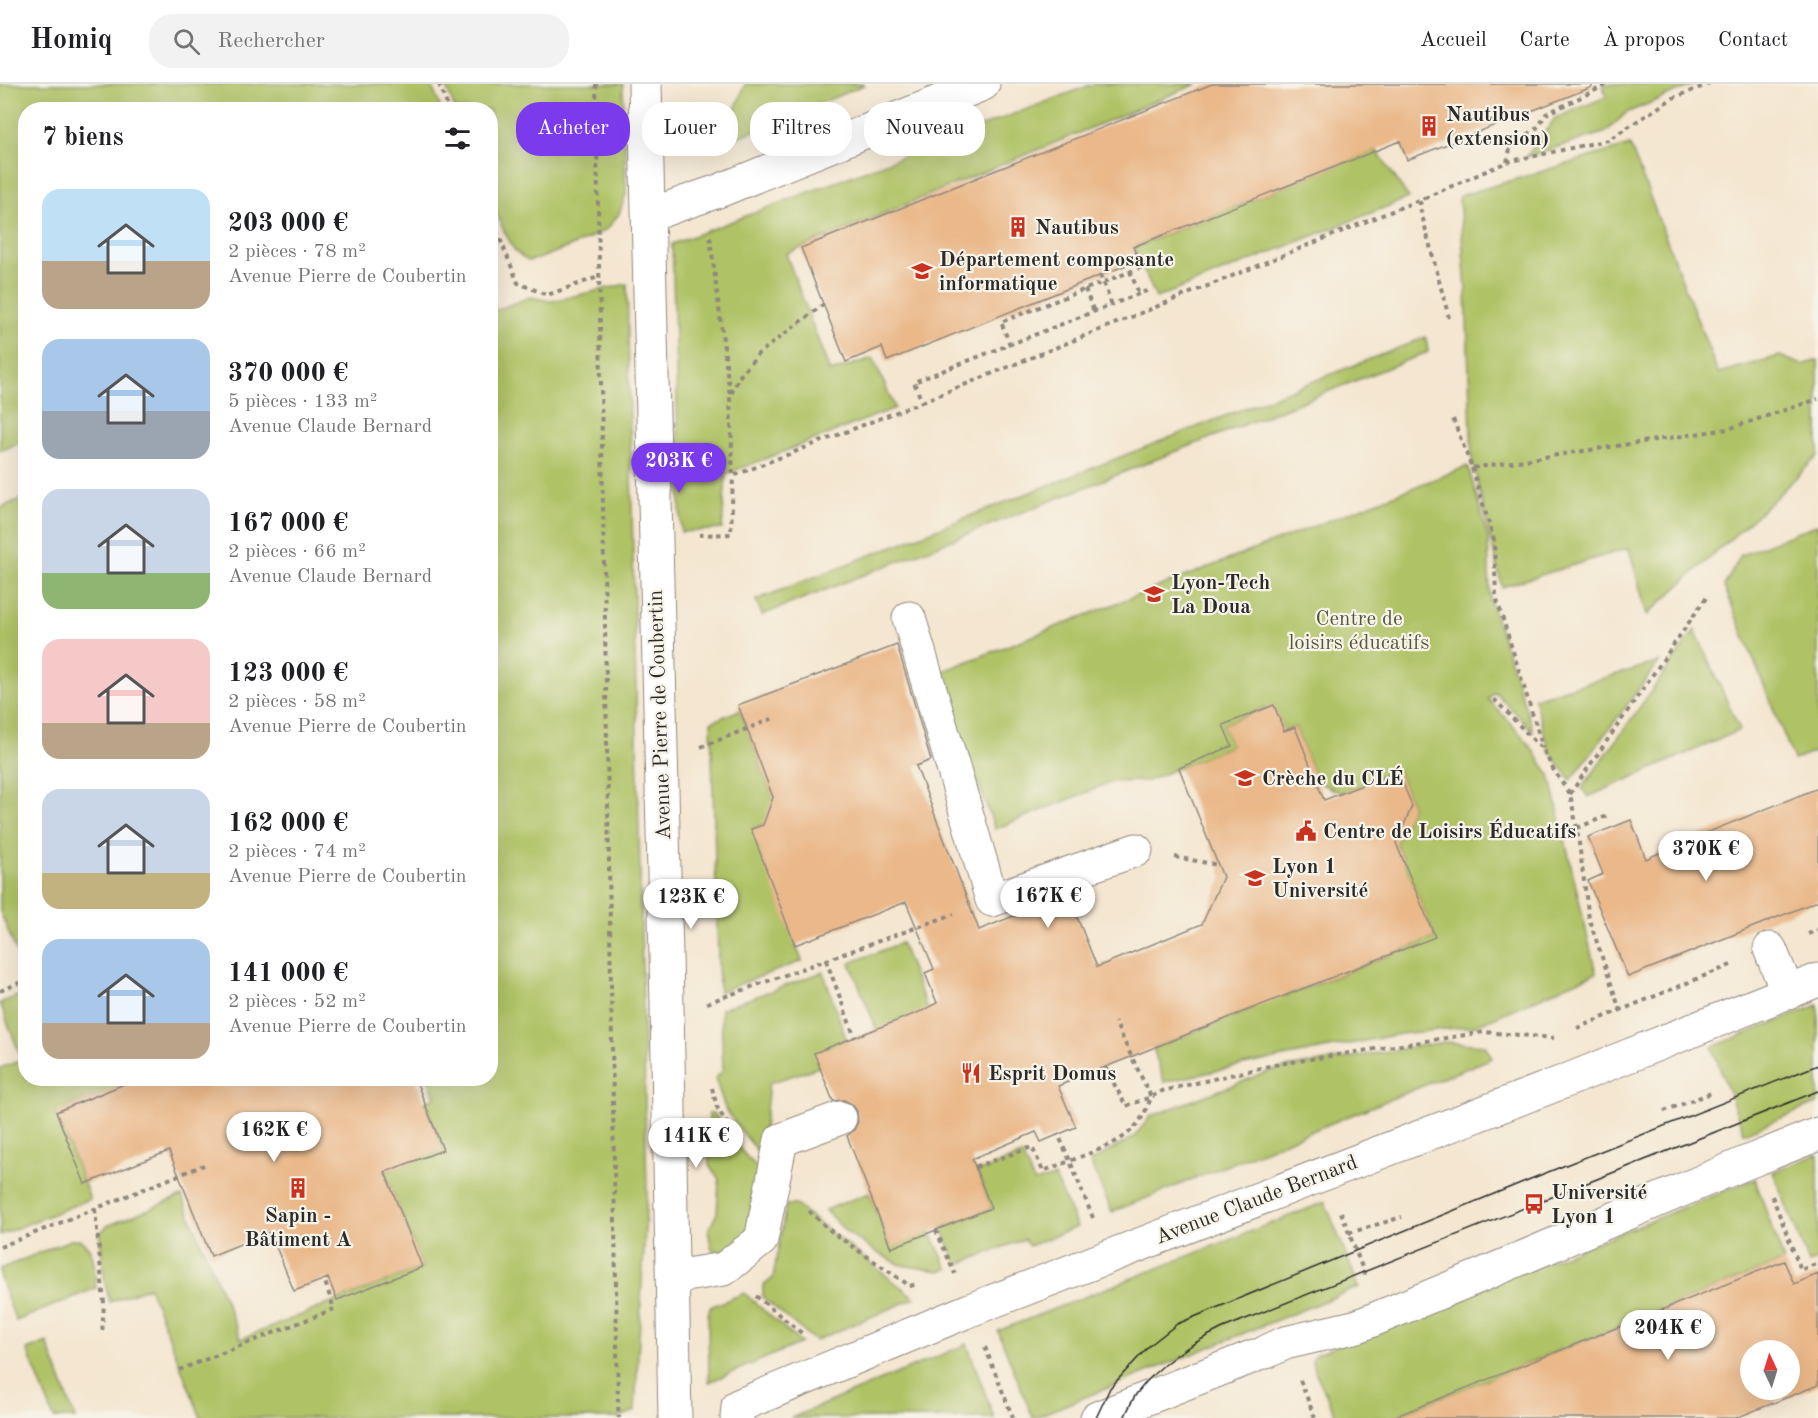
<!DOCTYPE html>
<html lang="fr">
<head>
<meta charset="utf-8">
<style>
  :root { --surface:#fff; --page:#f2f2f2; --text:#202124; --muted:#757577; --line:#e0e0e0; --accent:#7c3aed }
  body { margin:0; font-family:"Old Standard TT",serif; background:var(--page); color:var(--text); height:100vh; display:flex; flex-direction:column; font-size:22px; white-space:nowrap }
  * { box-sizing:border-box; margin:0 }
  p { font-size:20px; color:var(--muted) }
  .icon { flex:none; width:33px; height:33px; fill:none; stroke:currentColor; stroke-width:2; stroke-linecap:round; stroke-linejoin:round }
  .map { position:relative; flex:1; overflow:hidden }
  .drawer { position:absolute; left:18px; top:18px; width:480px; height:984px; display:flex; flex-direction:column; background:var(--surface); border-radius:24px; box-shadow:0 6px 24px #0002 }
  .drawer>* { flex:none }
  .guide { position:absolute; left:516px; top:18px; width:570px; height:54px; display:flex; gap:12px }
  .needle { width:39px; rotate:356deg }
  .controls { position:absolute; left:1740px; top:1256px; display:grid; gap:12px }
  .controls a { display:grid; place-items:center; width:60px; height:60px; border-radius:50%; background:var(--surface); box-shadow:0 6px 24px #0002; font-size:30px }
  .price { position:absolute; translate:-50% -51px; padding:0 14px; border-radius:21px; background:#fff; color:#222; font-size:20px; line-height:39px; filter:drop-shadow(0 2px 3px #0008) }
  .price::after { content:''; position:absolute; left:50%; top:36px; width:18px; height:14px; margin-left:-9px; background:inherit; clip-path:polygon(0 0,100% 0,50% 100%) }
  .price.current { background:var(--accent); color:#fff }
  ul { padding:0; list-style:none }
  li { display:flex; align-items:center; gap:18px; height:150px; padding:0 24px }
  li span { display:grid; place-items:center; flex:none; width:168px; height:120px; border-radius:18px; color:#555 }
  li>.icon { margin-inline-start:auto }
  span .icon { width:72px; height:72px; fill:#fffc; stroke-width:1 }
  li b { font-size:26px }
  h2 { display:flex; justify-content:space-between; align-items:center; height:72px; padding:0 24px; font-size:26px }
  .pill { padding:0 21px; border-radius:24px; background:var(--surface); box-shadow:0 6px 24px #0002; font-size:21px; line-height:54px }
  .pill.current { background:var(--accent); color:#fff }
  header { display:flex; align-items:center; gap:36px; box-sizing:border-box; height:84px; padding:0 30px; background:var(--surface); border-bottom:2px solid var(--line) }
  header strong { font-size:28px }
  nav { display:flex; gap:33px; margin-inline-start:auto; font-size:21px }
  .search { width:420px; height:54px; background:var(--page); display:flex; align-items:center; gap:15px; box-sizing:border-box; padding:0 21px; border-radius:24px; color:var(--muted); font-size:22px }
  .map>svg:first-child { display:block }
</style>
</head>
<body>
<header>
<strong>Homiq</strong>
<div class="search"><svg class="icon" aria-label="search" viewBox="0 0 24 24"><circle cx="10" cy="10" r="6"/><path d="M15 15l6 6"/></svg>Rechercher</div>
<nav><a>Accueil</a><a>Carte</a><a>À propos</a><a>Contact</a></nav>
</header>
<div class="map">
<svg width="1818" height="1334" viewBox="0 0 1818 1334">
  <rect width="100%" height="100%" fill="#f7f3e8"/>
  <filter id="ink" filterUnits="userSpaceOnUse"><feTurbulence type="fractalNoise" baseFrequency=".0167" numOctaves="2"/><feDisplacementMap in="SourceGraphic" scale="12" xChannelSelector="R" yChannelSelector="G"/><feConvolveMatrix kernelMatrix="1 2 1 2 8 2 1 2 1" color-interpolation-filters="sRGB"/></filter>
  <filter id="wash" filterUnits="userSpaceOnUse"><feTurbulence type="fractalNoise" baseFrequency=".008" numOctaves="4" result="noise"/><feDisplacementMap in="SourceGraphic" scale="24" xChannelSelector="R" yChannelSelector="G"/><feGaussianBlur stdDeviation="1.35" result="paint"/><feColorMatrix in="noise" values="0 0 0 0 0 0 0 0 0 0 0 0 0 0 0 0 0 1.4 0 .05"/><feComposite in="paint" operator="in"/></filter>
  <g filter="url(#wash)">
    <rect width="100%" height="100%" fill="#f4e6d0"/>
    <path fill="#afc265" stroke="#6d7648" stroke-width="1.5" d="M0 0H431L441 25 26 26 25 357 0 367Z
      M445 0H623L626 110 619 130 607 145 579 159 538 175 528 177 515 167 503 145 491 113 490 26 455 25Z
      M745 0H863L864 1 722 60Z
      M1093 0H1197L786 170 830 288 873 274 895 324 726 390 722 445 681 448 672 160Z
      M1603 0H1696L1626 29 1606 48 1526 73 1555 34 1606 13Z
      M1630 61 1718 289 1780 272 1802 281 1818 276V372L1771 418 1647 531 1629 464 1502 503 1472 376 1466 207 1459 112Z
      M1376 66 1409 114 1156 214 1134 163Z
      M627 200 647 1109 635 1327 618 1334H201L149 1203 110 1218 105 1200 100 1155 101 1148 107 1142 182 1112 241 1255 422 1183 385 1088 443 1065 425 1018 435 1013 428 995 490 994 491 228 530 213 552 217Z
      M1426 253 1428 268 762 531 756 516Z
      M1468 382 1488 454 1490 516 1534 649 1495 608 1488 615 1526 656 1550 691 1596 889 1474 942 1400 950 1248 980 1164 998 1153 964 1253 924 1281 900 1286 912 1435 853 1396 759 1412 722 1398 687 1341 709 1317 698 1295 643 1284 647 1273 621 1223 641 1232 662 1147 697 1112 698 995 745 938 589Z
      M25 413 26 725 20 728 25 741V766L23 767 26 775V883L23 884 0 827V424Z
      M1818 440V667L1794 676 1724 502 1741 471Z
      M1695 546 1740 646 1588 713 1582 704Z
      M1659 578 1571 696 1549 667 1534 614Z
      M740 626 781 734 752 745 802 877 719 908 711 638Z
      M901 859 941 959 883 962 850 879Z
      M823 888 847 957 819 983 769 999 761 1072 726 1027 715 994 723 987 721 925Z
      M25 909 26 994 139 995 56 1028 90 1115 0 1151V984L22 976 0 919Z
      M1818 921V1019L1744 1049 1712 963Z
      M1444 958 1485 961 1492 974 1112 1128 1090 1078 1134 1053 1151 1032 1273 986Z
      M709 1029H714C727 1050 740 1068 759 1085L747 1151 730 1168 712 1166 708 1147 717 1129 719 1095 709 1081Z
      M1818 1070V1175L1809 1179 1773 1088Z
      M1022 1071 1034 1098 1055 1093 1077 1143 1029 1162 1024 1155 957 1181 942 1144 991 1124 977 1088Z
      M1755 1095 1784 1177 1391 1334H1337L1314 1285 1312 1277 1316 1270Z
      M869 1109 891 1163 930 1148 948 1185 940 1187 901 1181 878 1169 845 1147 825 1126Z
      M1325 1118 1359 1203 1033 1334 998 1247Z
      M786 1121H796L915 1214 815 1257 763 1214V1202L773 1194Z
      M79 1155C97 1165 94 1186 96 1204L16 1237 0 1195V1185L70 1156Z
      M744 1209 801 1259 709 1298 708 1231 710 1223Z
      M47 1258 75 1334H54L27 1266Z
      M967 1260 994 1334H791Z"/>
    <g id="blocks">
      <path fill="#eab889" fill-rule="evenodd" d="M1212 0H1592V3L1407 76 1400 57 1133 163 1139 176 887 277 882 263 846 278 801 164Z
        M897 561 931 676 916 682 979 846 1068 810 1097 883 1202 840 1223 793 1179 684 1232 662 1223 641 1274 621 1284 647 1295 643 1324 716 1398 687 1412 722 1396 759 1435 853 1243 928 1058 1002 1076 1043 1041 1058 1036 1048 972 1075 991 1124 891 1164 847 1052 854 1046 858 1038 857 1027 852 1020 844 1016 833 1017 814 969 927 925V924L937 919 925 889 934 885 906 818 795 861 751 745 763 741 773 713 738 621Z
        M1818 704V817L1628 893 1588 797 1603 790 1588 753 1631 736 1646 775 1686 757Z
        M139 994H415L443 1066 385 1088 422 1183 337 1216 328 1194 294 1207 270 1148 211 1172 169 1067 85 1100 56 1028Z
        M1784 1177 1794 1200 1818 1190V1301L1736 1334H1396V1332ZM1750 1266H1790V1305H1750Z"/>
    </g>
  </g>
  <g filter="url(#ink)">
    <use href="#blocks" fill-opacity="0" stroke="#90887e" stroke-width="1.5"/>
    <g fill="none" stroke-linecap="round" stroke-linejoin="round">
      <g stroke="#90887e" stroke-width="35">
        <path id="minor" d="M645 0 666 872 675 1334
          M649 131 721 106 983 0
          M909 534 992 816 1136 766
          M1770 865 1788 909
          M673 1193 724 1185 761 1156 781 1056 840 1034
          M1266 1268 1285 1259 1358 1242 1482 1191 1743 1080 1818 1050
          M737 1334 738 1322 970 1226 1568 996 1818 896
          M1097 1334 1254 1272"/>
      </g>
      <path stroke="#90887e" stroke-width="4" stroke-dasharray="4.5 4.5" stroke-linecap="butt" d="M439 0 449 26
        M596 0 618 1322 619 1334
        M1507 78 1510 65 1539 42 1546 30 1604 2 1603 0
        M490 130 518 199 547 211 601 192
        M710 153 730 312
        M1130 187 1139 210
        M1100 191 1112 221
        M1085 205 1094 228
        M824 220 758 270 739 293 730 313 733 392 922 318 914 298 1149 206
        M1449 234 1419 120 1429 112 1507 78 1608 56 1673 14 1709 0
        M1010 261 1001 238 1155 178
        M922 318 1429 112
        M1453 335 1472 384 1728 345 1818 315
        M1472 384 1494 456 1496 513 1543 664
        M699 451 731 450 733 392
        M1494 615 1544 667 1553 685 1570 710 1577 744 1589 835 1620 926
        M701 663 774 634
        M1570 710 1708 511
        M1577 744 1609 731
        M1175 773 1218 781
        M1808 850 1818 846
        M826 876 855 954
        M0 907 26 896
        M707 919 954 830
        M1577 944 1731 881
        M1105 983 1126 1022 1151 1013 1115 938
        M712 1004 717 1023 737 1057
        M1664 1027 1714 1008
        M975 1083 1032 1063 1043 1087 1070 1077 1058 1050
        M1772 1112 1801 1186 1818 1179
        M95 1125 104 1219 102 1250
        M809 1127 833 1149 910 1202 917 1200
        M1341 1128 1366 1194
        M1093 1134 1070 1077C1108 1061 1137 1057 1151 1013L1162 1007 1273 981 1484 948 1554 954
        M936 1146 955 1190
        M1349 1149 1402 1133
        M0 1163 204 1081
        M756 1212 804 1251
        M985 1263 1013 1334
        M179 1286 334 1225 324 1195
        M1300 1296 1315 1334"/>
      <use href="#minor" stroke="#fff" stroke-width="33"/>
      <path stroke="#2b2b2b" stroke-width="1.5" d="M1096 1334 1110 1304 1149 1262 1177 1240 1528 1096 1818 981
        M1124 1334C1128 1326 1132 1316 1137 1309 1160 1279 1190 1260 1223 1244L1818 1007"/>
    </g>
  </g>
  <defs>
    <g id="building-bare" transform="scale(1.62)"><path d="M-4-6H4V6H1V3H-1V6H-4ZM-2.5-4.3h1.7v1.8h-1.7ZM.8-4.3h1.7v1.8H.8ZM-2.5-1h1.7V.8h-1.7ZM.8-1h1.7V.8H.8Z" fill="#c8321e" stroke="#f7f3e8" stroke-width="2.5" paint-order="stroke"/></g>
    <g id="university-bare" transform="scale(1.62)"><path d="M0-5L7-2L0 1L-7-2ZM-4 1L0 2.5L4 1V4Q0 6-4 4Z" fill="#c8321e" stroke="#f7f3e8" stroke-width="2.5" paint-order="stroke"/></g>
    <g id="school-bare" transform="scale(1.62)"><path d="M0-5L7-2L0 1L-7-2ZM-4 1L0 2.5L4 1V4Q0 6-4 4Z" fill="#c8321e" stroke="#f7f3e8" stroke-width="2.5" paint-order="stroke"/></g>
    <g id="civic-bare" transform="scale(1.62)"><path d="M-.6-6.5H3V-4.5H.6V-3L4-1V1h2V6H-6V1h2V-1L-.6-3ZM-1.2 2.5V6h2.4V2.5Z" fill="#c8321e" stroke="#f7f3e8" stroke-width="2.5" paint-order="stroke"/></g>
    <g id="restaurant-bare" transform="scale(1.62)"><path d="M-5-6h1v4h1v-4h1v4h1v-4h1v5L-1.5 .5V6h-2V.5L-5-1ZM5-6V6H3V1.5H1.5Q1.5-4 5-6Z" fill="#c8321e" stroke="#f7f3e8" stroke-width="2.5" paint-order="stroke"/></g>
    <g id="bus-bare" transform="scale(1.62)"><path d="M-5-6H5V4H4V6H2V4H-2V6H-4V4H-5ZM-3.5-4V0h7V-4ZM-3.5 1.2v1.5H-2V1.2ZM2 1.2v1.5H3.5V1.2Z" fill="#c8321e" stroke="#f7f3e8" stroke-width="2.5" paint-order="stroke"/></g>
  </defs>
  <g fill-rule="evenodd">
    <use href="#building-bare" x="1429" y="42"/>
    <use href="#building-bare" x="1018" y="143"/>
    <use href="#university-bare" x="922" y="187"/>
    <use href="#university-bare" x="1154" y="510"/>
    <use href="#school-bare" x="1245" y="694"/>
    <use href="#civic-bare" x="1306" y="747"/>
    <use href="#university-bare" x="1255" y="794"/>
    <use href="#restaurant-bare" x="971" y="989"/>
    <use href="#building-bare" x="298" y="1104"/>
    <use href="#bus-bare" x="1534" y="1120"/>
  </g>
  <g text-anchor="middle" stroke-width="4.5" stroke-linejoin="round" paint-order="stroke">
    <g font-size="21" font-weight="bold" fill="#2b2b2b" stroke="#f7f3e8" text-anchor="start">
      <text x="1446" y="37">Nautibus<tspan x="1446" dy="24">(extension)</tspan></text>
      <text x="1035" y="150">Nautibus</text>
      <text x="939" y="182">Département composante<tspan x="939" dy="24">informatique</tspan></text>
      <text x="1171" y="505">Lyon-Tech<tspan x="1171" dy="24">La Doua</tspan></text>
      <text x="1262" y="701">Crèche du CLÉ</text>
      <text x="1323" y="754">Centre de Loisirs Éducatifs</text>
      <text x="1272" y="789">Lyon 1<tspan x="1272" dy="24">Université</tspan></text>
      <text x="988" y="996">Esprit Domus</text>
      <text x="1551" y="1115">Université<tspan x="1551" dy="24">Lyon 1</tspan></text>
      <text x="298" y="1138" text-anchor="middle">Sapin -<tspan x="298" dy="24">Bâtiment A</tspan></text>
    </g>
    <g font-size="21" fill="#53583c" stroke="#f7f3e8">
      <text x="1359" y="541">Centre de<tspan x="1359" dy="24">loisirs éducatifs</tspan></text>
    </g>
    <g font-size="21" fill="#2b2b2b" stroke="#f7f3e8">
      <text transform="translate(659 631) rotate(-92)" y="7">Avenue Pierre de Coubertin</text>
      <text transform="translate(1256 1115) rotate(-21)" y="7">Avenue Claude Bernard</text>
    </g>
  </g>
</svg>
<div class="controls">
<a><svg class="needle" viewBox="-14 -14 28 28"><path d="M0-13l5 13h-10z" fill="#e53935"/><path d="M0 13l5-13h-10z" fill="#757577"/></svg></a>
</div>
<b class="price current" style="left:679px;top:410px">203K €</b>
<b class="price" style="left:1706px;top:798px">370K €</b>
<b class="price" style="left:1048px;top:845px">167K €</b>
<b class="price" style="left:691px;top:846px">123K €</b>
<b class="price" style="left:274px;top:1079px">162K €</b>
<b class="price" style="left:696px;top:1085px">141K €</b>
<b class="price" style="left:1668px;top:1277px">204K €</b>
<div class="guide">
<a class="pill current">Acheter</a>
<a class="pill">Louer</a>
<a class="pill">Filtres</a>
<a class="pill">Nouveau</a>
</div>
<section class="drawer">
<h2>7 biens<svg class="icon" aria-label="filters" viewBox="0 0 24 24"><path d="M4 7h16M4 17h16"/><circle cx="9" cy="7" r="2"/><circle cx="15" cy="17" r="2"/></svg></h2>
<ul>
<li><span style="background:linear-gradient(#bfe0f5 60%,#b9a48a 0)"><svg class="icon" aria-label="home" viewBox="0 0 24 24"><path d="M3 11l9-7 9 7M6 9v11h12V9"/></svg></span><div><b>203 000 €</b><p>2 pièces · 78 m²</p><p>Avenue Pierre de Coubertin</p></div></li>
<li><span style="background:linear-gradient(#a9c7e8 60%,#9aa5b1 0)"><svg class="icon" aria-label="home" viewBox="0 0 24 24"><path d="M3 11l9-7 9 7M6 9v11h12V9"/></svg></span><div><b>370 000 €</b><p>5 pièces · 133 m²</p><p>Avenue Claude Bernard</p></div></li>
<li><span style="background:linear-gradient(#c9d6e8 70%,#8fb573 0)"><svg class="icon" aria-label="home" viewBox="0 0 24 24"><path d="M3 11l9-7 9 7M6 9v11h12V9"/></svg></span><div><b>167 000 €</b><p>2 pièces · 66 m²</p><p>Avenue Claude Bernard</p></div></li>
<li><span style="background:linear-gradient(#f6c9c9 70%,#b9a48a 0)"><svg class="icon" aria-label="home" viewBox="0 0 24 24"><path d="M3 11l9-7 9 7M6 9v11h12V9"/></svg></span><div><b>123 000 €</b><p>2 pièces · 58 m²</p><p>Avenue Pierre de Coubertin</p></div></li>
<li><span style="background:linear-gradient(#c9d6e8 70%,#c2b280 0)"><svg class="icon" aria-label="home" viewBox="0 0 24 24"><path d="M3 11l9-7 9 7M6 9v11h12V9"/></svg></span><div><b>162 000 €</b><p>2 pièces · 74 m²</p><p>Avenue Pierre de Coubertin</p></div></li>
<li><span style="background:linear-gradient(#a9c7e8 70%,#b9a48a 0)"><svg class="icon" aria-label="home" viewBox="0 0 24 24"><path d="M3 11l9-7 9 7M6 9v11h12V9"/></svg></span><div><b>141 000 €</b><p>2 pièces · 52 m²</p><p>Avenue Pierre de Coubertin</p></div></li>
</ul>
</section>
</div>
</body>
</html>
